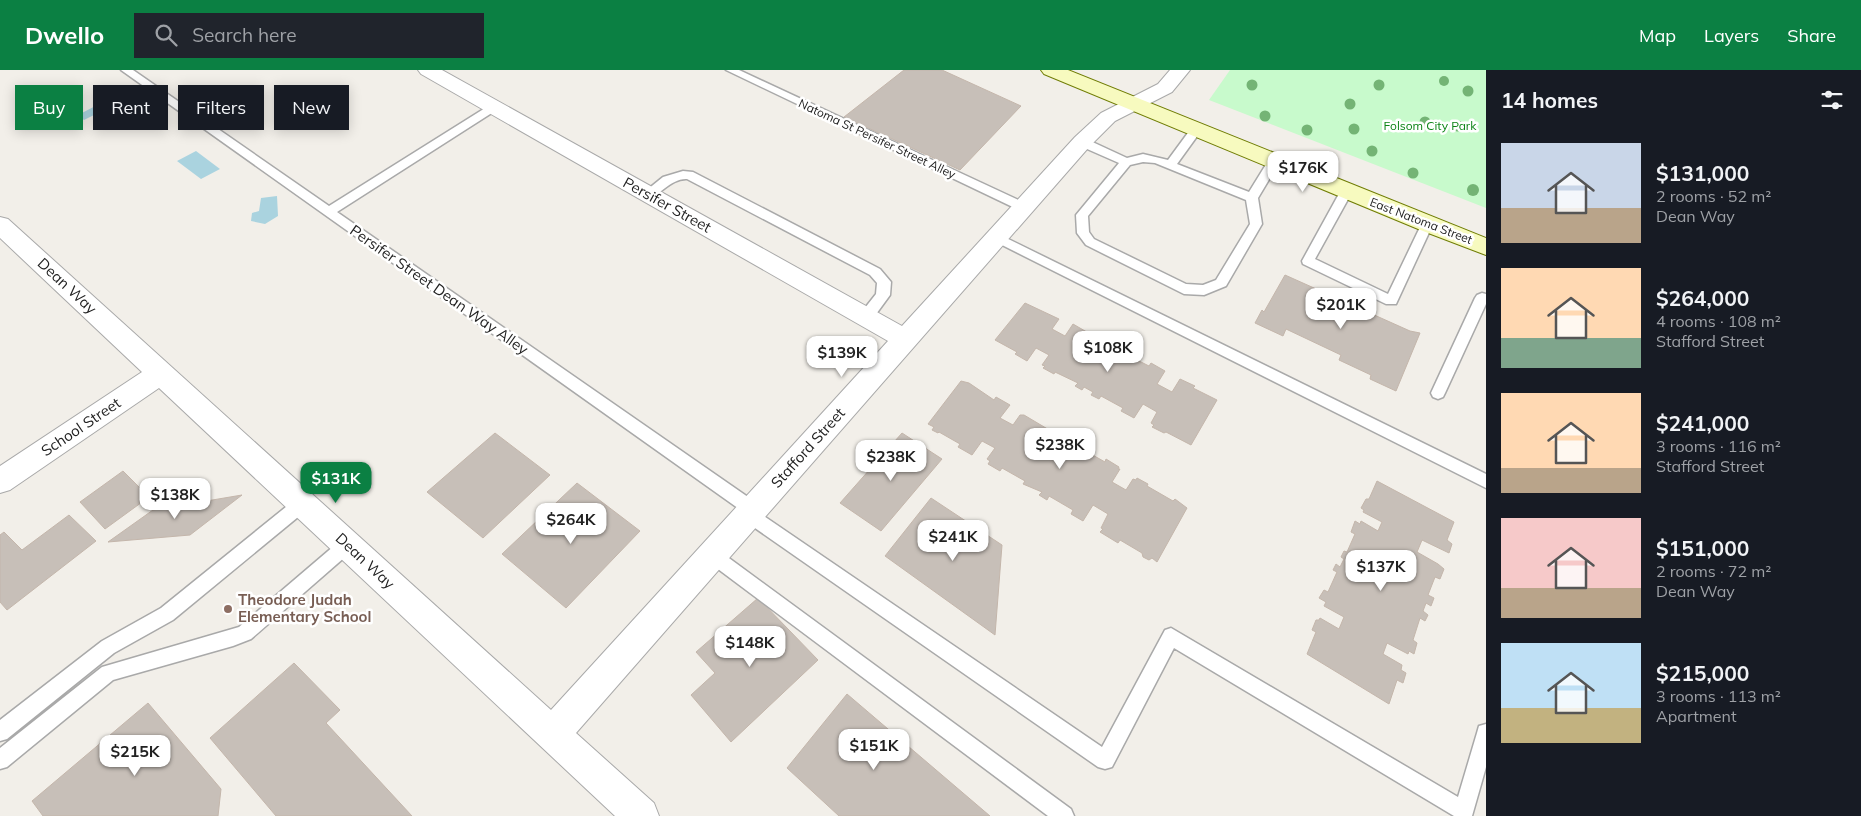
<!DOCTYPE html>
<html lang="en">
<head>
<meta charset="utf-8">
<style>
  :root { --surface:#171b24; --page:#20242c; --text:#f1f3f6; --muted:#9ea1a6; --accent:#0b8043 }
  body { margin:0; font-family:Mulish,sans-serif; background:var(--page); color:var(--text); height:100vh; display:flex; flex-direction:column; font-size:19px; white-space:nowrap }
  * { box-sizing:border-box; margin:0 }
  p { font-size:16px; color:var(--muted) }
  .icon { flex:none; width:28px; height:28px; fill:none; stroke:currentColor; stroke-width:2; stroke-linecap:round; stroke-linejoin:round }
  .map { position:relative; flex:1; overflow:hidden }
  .details { display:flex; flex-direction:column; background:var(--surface); width:375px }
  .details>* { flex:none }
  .top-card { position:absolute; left:15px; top:15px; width:475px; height:45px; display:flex; gap:10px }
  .price { position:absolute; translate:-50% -42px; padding:0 11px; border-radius:10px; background:#fff; color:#222; font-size:16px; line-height:32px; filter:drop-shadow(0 1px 2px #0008) }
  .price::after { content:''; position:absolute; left:50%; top:30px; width:15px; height:11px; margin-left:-8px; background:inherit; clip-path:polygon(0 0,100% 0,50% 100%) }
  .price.active { background:var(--accent); color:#fff }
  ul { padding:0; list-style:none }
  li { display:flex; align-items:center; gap:15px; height:125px; padding:0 15px }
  li span { display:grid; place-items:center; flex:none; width:140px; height:100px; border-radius:0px; color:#555 }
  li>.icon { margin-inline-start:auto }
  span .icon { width:60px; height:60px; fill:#fffc; stroke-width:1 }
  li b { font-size:21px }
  h2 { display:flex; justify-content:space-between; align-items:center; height:60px; padding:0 15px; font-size:21px }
  .tag { padding:0 18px; border-radius:0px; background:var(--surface); box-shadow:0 2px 12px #0003; font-size:18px; line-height:45px }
  .tag.active { background:var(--accent); color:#fff }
  header { display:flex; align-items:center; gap:30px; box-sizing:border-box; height:70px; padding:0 25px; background:var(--accent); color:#fff }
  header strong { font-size:24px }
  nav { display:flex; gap:28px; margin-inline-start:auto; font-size:18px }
  .search { width:350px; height:45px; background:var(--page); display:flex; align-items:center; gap:12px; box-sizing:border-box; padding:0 18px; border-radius:0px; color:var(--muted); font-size:19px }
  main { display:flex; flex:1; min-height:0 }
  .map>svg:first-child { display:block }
</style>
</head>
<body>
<header>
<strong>Dwello</strong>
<div class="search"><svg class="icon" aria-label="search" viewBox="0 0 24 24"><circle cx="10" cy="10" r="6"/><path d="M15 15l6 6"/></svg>Search here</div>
<nav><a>Map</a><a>Layers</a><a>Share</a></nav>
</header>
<main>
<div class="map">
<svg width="1486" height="746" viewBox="0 0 1486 746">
  <rect width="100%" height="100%" fill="#f2efe9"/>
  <path fill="#c8facc" d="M1230 0H1486V138L1209 30Z"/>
  <path fill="#aad3df" d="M107 30 114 35 84 50 78 45Z
    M196 81 220 99 201 109 177 91Z
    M277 126 278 146 265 154 251 151 252 143 259 141 261 128Z"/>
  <path fill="#c7bfb8" stroke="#c4b6ab" d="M904 0H942L1021 36 960 100 844 47Z
    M1285 205 1410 261 1420 263 1396 321 1370 309 1371 305 1339 290 1341 285 1286 259 1283 266 1255 253 1262 240 1264 242Z
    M1025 233 1059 249 1052 259 1065 266 1073 254 1104 272 1106 270 1115 274 1113 278 1149 296 1151 293 1165 301 1157 314 1172 322 1180 309 1195 316 1193 318 1217 330 1191 375 1166 362 1164 363 1152 357 1154 355 1151 353 1157 342 1143 334 1134 348 1121 341 1123 338 1101 326 1099 329 1091 325 1093 322 1084 317 1082 320 1075 316 1078 313 1055 302 1054 304 1043 298 1045 296 1042 295 1049 285 1036 278 1027 291 1015 284 1017 282 995 270Z
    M961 311 969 313 994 330 996 327 1010 335 1000 348 1013 355 1020 345H1024L1056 364 1061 363 1065 366V369L1082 377V379L1105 392 1106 389 1119 397 1118 399H1120L1112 412 1126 420 1133 409 1136 410 1137 408 1148 414 1147 416 1173 431 1175 429 1187 438 1157 492 1152 488 1149 490 1143 487 1142 483 1120 470 1118 473 1100 462 1103 459 1101 458 1108 444 1093 435 1083 451 1071 444 1073 440 1049 426 1047 430 1039 425 1042 422 1023 414 1025 411 1002 398 1000 401 988 394 990 391 987 389 995 378 982 371 972 385 958 377 960 374 939 362 938 363 932 360 934 357 928 354Z
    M495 363 550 405 483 468 427 422Z
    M902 363 942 389 881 461 840 433Z
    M123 401 149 427 105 459 80 432Z
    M1377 411 1454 452 1447 470 1452 474 1449 483 1422 470 1417 482 1438 494 1444 499 1440 509 1435 507 1428 525 1434 528 1431 536 1426 533 1423 541 1428 545 1425 551 1420 548 1413 570 1417 573 1414 584 1409 581 1408 584 1387 573 1383 584 1402 595 1401 600 1406 603 1403 613 1397 610 1389 634 1307 584 1316 562 1312 560 1316 550H1319L1320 548 1339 559 1344 547 1324 536 1326 532 1319 528 1324 520 1328 522 1337 502 1333 500 1336 494 1340 497 1344 489 1341 487 1344 481 1347 482 1355 464 1351 462 1355 451 1360 454 1361 451 1378 461 1382 452 1363 442 1364 440 1361 438 1366 429H1369Z
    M577 413 640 461 566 538 502 484Z
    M242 425 190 465 108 472 153 440Z
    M931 428 1002 475 995 565 885 486Z
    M69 445 96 471 7 540 0 532V465L4 462 22 480Z
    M758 528 818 590 731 672 691 625 715 603 696 582Z
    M294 593 340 640 326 653 412 746H276L210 668Z
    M847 624 990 746H839L787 698Z
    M148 633 221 719 218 746H43L32 731Z"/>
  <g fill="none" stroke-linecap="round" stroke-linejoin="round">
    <g stroke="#a9a9a9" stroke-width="3">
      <path id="service" d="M121 0H133L329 136 490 35H498L499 37 498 39 337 142 758 434 760 439 758 442 1102 677 1165 560 1171 558 1458 727 1477 663 1479 656 1486 654V697L1472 746H1454L1174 578 1112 697 1105 699 1098 697 742 449 740 444 742 441Z
        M726 0H739L1027 134 1029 137 1027 140H1019Z
        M1197 55 1203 58 1177 94 1249 122 1270 88 1274 87 1280 91 1258 128 1262 154 1226 216 1204 225 1184 224 1086 175 1077 163 1076 145 1119 93 1078 75 1076 72 1078 69H1086L1127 88 1143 84 1168 90 1193 56ZM1143 92 1155 93 1246 130 1250 154 1216 210 1203 215 1186 214 1094 169 1089 162 1088 146 1130 95Z
        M683 101 693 102 880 199 891 212 890 225 871 251H861L859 247 861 243 876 224 877 213 870 205 687 109C669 108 657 131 644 127L642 124 663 107Z
        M1346 118 1352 122 1315 189 1388 224 1423 151H1431L1433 154 1396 234H1386L1303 194 1302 191 1340 122Z
        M996 163 1486 404V418L992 170 990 167Z
        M1482 223 1486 224V234L1445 323 1443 327 1438 329 1433 327 1431 323 1475 228 1477 225Z
        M303 426 309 428 311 433 309 438 173 550 114 583 7 669 0 671V650L102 571 161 538 297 428Z
        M347 468 353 470 355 475 353 480 251 569 233 576 113 610 7 697 0 699V678L102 597 239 557 341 470Z
        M712 478 718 480 1071 739 1074 746H1048L706 490 704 485 706 480Z"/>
    </g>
    <g stroke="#a9a9a9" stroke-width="2">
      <path id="minor" d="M418 0H442L902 256 1075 67 1101 43 1158 14 1170 0H1190L1172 22 1115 51 1089 77 576 663 654 733 659 746H615L159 318 10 420 0 423V396L142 302 0 168V147L8 149 551 640 888 271 421 4Z"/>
    </g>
    <g stroke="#707d05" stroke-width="2">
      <path id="secondary" d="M1041 0H1068L1486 168V185L1423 161 1044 4Z"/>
    </g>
    <use href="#service" fill="#fff" fill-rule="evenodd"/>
    <use href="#minor" fill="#fff" fill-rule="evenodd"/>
    <use href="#secondary" fill="#f7fabf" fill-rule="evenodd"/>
  </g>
  <g fill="#74b475">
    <circle cx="1444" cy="11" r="5"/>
    <circle cx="1252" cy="15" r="5.5"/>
    <circle cx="1379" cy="15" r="5.5"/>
    <circle cx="1468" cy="21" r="5.5"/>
    <circle cx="1350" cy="34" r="5.5"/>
    <circle cx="1265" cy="46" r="5.5"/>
    <circle cx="1425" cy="52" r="5.5"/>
    <circle cx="1458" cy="56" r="5.5"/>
    <circle cx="1354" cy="59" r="5.5"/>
    <circle cx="1307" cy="60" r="5.5"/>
    <circle cx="1372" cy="81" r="5.5"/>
    <circle cx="1413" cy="103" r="5.5"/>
    <circle cx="1473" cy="120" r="6"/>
  </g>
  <circle fill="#8d6e63" stroke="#fff" stroke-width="2" cx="228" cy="539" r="5"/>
  <g text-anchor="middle" stroke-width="5" stroke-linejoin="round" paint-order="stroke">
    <g font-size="12" fill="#0c8416" stroke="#fff">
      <text x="1430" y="60">Folsom City Park</text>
    </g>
    <g font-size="12" fill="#222" stroke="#fff">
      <text transform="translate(877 69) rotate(25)" y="4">Natoma St Persifer Street Alley</text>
      <text transform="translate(1421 151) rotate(21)" y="4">East Natoma Street</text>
    </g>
    <g font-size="15" fill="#222" stroke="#fff">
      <text transform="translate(667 135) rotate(29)" y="5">Persifer Street</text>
      <text transform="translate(67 216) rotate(43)" y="5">Dean Way</text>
      <text transform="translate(439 220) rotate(35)" y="5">Persifer Street Dean Way Alley</text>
      <text transform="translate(81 357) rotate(-34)" y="5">School Street</text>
      <text transform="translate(808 378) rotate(-48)" y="5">Stafford Street</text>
      <text transform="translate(365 491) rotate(43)" y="5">Dean Way</text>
    </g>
    <g font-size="15" font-weight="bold" fill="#785e54" stroke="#fff" text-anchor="start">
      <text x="238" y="535">Theodore Judah<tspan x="238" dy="17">Elementary School</tspan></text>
    </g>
  </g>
</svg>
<b class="price" style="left:1303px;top:123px">$176K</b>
<b class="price" style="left:1341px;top:260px">$201K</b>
<b class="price" style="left:1108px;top:303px">$108K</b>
<b class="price" style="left:842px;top:308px">$139K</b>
<b class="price" style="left:1060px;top:400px">$238K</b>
<b class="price" style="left:891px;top:412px">$238K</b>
<b class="price active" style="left:336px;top:434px">$131K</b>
<b class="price" style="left:175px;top:450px">$138K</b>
<b class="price" style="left:571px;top:475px">$264K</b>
<b class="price" style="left:953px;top:492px">$241K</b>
<b class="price" style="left:1381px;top:522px">$137K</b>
<b class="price" style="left:750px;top:598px">$148K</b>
<b class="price" style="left:874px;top:701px">$151K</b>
<b class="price" style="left:135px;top:707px">$215K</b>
<div class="top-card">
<a class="tag active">Buy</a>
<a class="tag">Rent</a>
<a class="tag">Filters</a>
<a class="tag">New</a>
</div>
</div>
<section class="details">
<h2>14 homes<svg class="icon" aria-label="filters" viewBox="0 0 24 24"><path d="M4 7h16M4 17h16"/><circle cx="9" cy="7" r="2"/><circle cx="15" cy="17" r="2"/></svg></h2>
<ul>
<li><span style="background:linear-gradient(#c9d6e8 65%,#b9a48a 0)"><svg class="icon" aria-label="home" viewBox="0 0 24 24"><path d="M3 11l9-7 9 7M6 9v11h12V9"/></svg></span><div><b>$131,000</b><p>2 rooms · 52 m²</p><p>Dean Way</p></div></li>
<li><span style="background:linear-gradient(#ffd9b3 70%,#7fa58c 0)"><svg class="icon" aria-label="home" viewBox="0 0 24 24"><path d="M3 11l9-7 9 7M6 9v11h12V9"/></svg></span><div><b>$264,000</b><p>4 rooms · 108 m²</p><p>Stafford Street</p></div></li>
<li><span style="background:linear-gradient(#ffd9b3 75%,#b9a48a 0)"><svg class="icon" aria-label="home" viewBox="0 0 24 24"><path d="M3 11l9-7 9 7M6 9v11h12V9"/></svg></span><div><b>$241,000</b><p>3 rooms · 116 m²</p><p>Stafford Street</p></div></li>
<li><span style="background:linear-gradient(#f6c9c9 70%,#b9a48a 0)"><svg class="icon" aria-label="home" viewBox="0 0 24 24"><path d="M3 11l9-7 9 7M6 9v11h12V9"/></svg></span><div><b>$151,000</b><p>2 rooms · 72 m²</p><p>Dean Way</p></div></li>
<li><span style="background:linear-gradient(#bfe0f5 65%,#c2b280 0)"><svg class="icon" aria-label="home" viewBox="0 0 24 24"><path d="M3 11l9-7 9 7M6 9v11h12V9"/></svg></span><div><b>$215,000</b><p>3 rooms · 113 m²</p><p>Apartment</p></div></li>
</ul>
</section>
</main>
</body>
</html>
